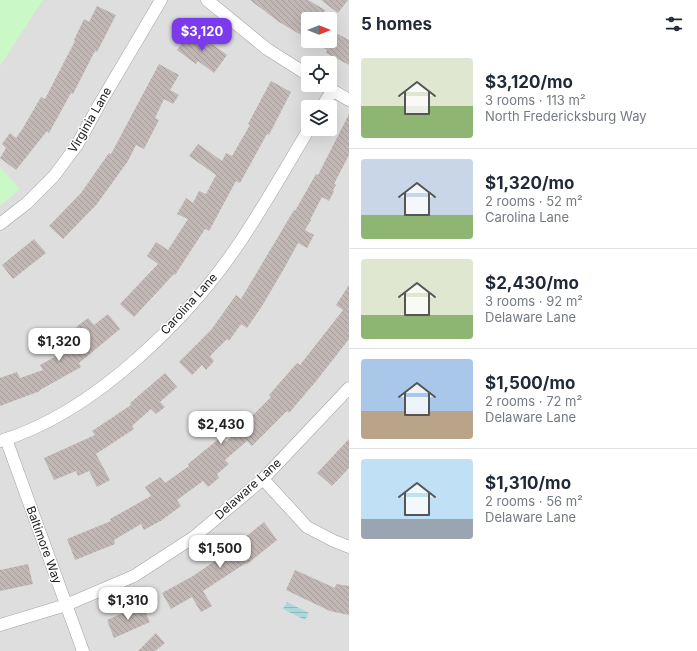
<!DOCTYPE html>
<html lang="en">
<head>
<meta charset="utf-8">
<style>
  :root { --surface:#fff; --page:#f6f6f7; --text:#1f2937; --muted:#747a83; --line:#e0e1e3; --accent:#7c3aed }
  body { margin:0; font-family:Inter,sans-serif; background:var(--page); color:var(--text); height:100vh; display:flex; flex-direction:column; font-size:15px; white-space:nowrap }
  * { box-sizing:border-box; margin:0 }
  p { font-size:13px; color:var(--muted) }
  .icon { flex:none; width:22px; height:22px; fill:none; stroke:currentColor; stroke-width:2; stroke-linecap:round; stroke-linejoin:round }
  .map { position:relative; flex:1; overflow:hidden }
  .panel { display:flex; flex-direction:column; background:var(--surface); width:348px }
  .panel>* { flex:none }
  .needle { width:26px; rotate:90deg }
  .buttons { position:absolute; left:301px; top:12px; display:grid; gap:8px }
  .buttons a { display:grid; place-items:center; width:36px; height:36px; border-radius:4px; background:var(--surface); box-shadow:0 4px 16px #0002; font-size:20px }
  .price { position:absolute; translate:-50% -34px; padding:0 9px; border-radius:8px; background:#fff; color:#222; font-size:13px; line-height:26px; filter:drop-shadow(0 1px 2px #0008) }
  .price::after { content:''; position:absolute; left:50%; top:24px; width:12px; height:9px; margin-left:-6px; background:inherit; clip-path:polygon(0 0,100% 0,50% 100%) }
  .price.active { background:var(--accent); color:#fff }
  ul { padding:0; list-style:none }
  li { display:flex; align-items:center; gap:12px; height:100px; padding:0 12px }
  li+li { border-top:1px solid var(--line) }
  li span { display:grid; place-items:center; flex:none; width:112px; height:80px; border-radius:4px; color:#555 }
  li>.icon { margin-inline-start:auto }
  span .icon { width:48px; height:48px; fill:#fffc; stroke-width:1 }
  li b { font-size:17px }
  h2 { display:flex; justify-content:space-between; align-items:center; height:48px; padding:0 12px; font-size:17px }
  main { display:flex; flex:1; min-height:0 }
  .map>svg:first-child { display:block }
</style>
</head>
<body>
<main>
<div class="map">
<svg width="349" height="651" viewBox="0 0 349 651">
  <defs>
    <pattern id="water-rules" width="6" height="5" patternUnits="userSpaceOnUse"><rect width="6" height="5" fill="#aad8dc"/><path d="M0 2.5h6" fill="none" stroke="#92b9bc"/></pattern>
    <pattern id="building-back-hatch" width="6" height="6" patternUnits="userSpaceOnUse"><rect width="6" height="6" fill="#c1b7b4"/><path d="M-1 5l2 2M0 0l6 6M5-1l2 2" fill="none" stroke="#a69d9a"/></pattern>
  </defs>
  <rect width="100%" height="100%" fill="#f1ece8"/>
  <path fill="#dfdede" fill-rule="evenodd" d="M0 0H349V651H0ZM308 19H330V41H308ZM308 63H330V85H308ZM308 107H330V129H308Z"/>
  <path fill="#caf8c7" d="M0 0H43L0 66Z
    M0 167 20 189 0 206Z"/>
  <path fill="url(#water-rules)" d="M287 602 309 613 305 620 283 609Z"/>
  <path fill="url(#building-back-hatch)" d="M250 0H308L325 10 320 19H308V39L279 22Z
    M321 0H348L338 13Z
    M97 6 116 15 97 52 95 51 73 94 71 93 49 133 47 131 16 170 0 158 6 148 2 144 10 133 16 138 23 128 41 97 45 99 75 41 74 40 84 19 89 22Z
    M192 30 227 55 214 73 198 61 196 64 177 50Z
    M336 33 349 40V65L326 53 327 50 312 41H332Z
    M159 64 179 75 170 90 179 95 173 104 164 99 155 118 159 120 144 149 136 145 128 161 97 204 63 239 49 226 81 193 109 153 111 154Z
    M271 81 291 92 269 135 267 134 240 183 236 181 209 231 205 229 175 275 174 274 134 317 120 304 158 264 147 256 156 242 168 250 188 219 177 214 186 198 193 203 199 191 206 194 216 175 189 156 198 144 222 161 226 153 232 156 250 125 248 124Z
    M349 114V155L334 184 336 185 333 190 334 191 329 201 322 197 310 220H311L305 230 314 235 307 248 298 243 285 267 262 306 247 328 241 324 229 341 227 339 210 356 214 361 206 370 202 365 192 375 179 362 211 330 236 295 241 299 294 210 295 211 316 174 318 175Z
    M34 239 46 253 13 279 2 265Z
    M349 285V339L317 380 289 413 287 411 252 446 247 441 225 460 229 464 217 474 219 478 208 487 203 481 177 500 181 506 162 520 144 530 141 524 114 540 115 544 75 560 67 539 111 521 110 519 151 496 145 487 160 477 165 483 189 466 188 464 221 437 226 442 271 397 269 395 297 363 300 365 343 310 336 305Z
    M108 314 120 329 79 363 81 367 40 390V391L0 406V378L17 372 20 378 43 370 40 365 78 344 76 341 83 336 76 327 88 318 94 325Z
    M165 373 177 387 160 402 165 407 156 414 151 409 132 426 134 429 96 454 110 480 97 487 89 471 78 476 76 471 54 480 44 458 95 435 92 431 131 405 130 403Z
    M349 439V468L332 486 317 473Z
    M264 522 277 540 247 564 246 563 203 591 212 606 201 612 192 597 171 609 162 593 193 576 234 548 233 547Z
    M28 564 33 584 0 591V570Z
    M295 570 335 588 336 584 349 586V615L330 611 286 590Z
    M142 605 150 622 114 638 107 620Z
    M156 633 165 643 155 651H138Z"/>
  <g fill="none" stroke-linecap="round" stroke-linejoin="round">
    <g stroke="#a2a2a2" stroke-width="13">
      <path id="minor" d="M207 0 267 49 308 75
        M323 85 349 100
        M322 107 332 91
        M0 224 27 203 54 176 77 145 99 105 161 0
        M6 439 83 651
        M0 441C95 413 193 315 246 233 268 199 288 164 309 129
        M263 479 307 527 334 541 349 547
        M0 625 66 605 134 576 194 537 263 479 349 388"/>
    </g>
    <use href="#minor" stroke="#fff" stroke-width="12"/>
  </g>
  <g text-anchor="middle" stroke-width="3" stroke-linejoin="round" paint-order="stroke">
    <g font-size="12" fill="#212121" stroke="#fff">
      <text transform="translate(90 120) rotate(-60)" y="4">Virginia Lane</text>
      <text transform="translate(189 304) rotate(-48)" y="4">Carolina Lane</text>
      <text transform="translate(248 489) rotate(-42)" y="4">Delaware Lane</text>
      <text transform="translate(44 545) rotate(70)" y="4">Baltimore Way</text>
    </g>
  </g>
</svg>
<div class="buttons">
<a><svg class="needle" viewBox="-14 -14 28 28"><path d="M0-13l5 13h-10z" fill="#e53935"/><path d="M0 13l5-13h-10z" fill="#747a83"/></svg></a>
<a><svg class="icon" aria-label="locate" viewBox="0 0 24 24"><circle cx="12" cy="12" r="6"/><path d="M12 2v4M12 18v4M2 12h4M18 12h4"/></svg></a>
<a><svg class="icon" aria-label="layers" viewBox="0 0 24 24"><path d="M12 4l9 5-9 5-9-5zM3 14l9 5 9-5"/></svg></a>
</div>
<b class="price active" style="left:202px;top:52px">$3,120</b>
<b class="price" style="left:59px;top:362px">$1,320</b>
<b class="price" style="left:221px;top:445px">$2,430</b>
<b class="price" style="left:220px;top:569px">$1,500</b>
<b class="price" style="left:128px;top:621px">$1,310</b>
</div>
<section class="panel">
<h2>5 homes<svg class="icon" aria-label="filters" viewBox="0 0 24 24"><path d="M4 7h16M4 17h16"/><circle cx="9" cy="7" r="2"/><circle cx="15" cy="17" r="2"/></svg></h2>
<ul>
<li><span style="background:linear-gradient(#dfe7d0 60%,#8fb573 0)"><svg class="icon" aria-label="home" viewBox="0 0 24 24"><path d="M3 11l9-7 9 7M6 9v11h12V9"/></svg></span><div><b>$3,120/mo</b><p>3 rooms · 113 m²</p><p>North Fredericksburg Way</p></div></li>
<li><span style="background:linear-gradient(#c9d6e8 70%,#8fb573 0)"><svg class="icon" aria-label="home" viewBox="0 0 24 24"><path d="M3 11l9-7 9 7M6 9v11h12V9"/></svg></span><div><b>$1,320/mo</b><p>2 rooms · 52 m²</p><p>Carolina Lane</p></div></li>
<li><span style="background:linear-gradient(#dfe7d0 70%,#8fb573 0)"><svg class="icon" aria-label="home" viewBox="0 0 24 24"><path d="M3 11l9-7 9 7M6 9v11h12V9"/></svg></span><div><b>$2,430/mo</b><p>3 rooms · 92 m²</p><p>Delaware Lane</p></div></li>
<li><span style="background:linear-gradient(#a9c7e8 65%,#b9a48a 0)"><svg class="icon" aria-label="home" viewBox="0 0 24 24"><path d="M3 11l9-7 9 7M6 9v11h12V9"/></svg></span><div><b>$1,500/mo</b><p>2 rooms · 72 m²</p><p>Delaware Lane</p></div></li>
<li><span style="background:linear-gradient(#bfe0f5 75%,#9aa5b1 0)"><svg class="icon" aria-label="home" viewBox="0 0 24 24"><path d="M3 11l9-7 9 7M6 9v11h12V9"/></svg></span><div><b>$1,310/mo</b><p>2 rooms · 56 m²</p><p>Delaware Lane</p></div></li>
</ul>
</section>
</main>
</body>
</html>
